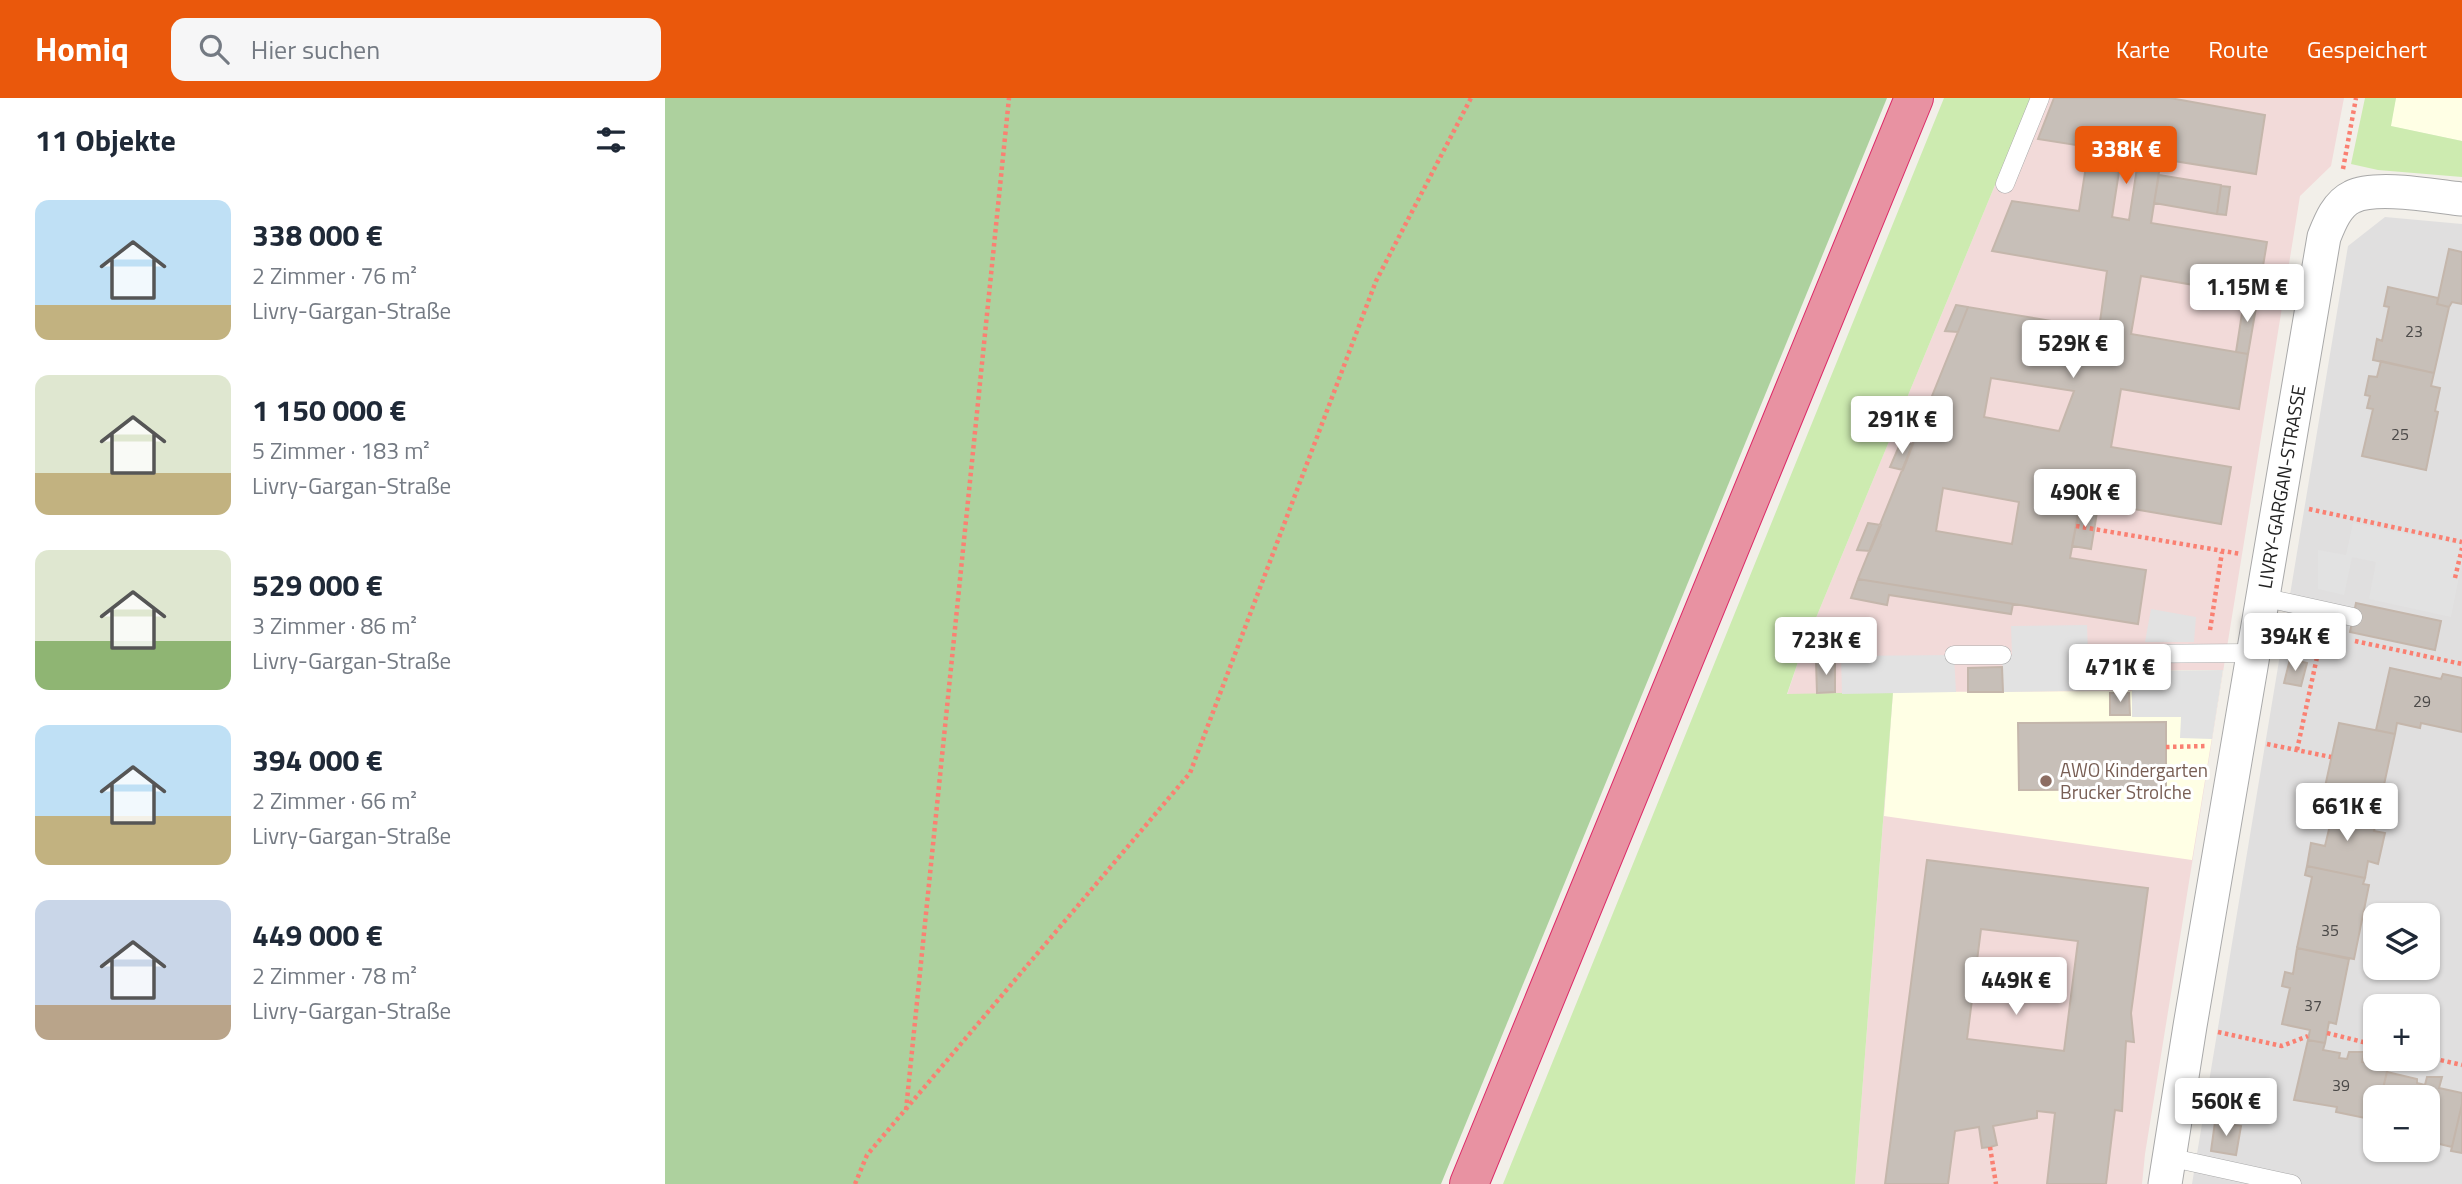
<!DOCTYPE html>
<html lang="de">
<head>
<meta charset="utf-8">
<style>
  :root { --surface:#fff; --page:#f6f6f7; --text:#1f2937; --muted:#747a83; --accent:#ea580c }
  body { margin:0; font-family:"Titillium Web",sans-serif; background:var(--page); color:var(--text); height:100vh; display:flex; flex-direction:column; font-size:26px; white-space:nowrap }
  * { box-sizing:border-box; margin:0 }
  p { font-size:23px; color:var(--muted) }
  .icon { flex:none; width:38px; height:38px; fill:none; stroke:currentColor; stroke-width:2; stroke-linecap:round; stroke-linejoin:round }
  .map { position:relative; flex:1; overflow:hidden }
  .side { display:flex; flex-direction:column; background:var(--surface); width:665px }
  .side>* { flex:none }
  .controls { position:absolute; left:1698px; top:805px; display:grid; gap:14px }
  .controls a { display:grid; place-items:center; width:77px; height:77px; border-radius:14px; background:var(--surface); box-shadow:0 2px 5px #0004; font-size:35px }
  .price { position:absolute; translate:-50% -60px; padding:0 16px; border-radius:7px; background:#fff; color:#222; font-size:23px; line-height:46px; filter:drop-shadow(0 2px 4px #0008) }
  .price::after { content:''; position:absolute; left:50%; top:42px; width:21px; height:16px; margin-left:-10px; background:inherit; clip-path:polygon(0 0,100% 0,50% 100%) }
  .price.on { background:var(--accent); color:#fff }
  ul { padding:0; list-style:none }
  li { display:flex; align-items:center; gap:21px; height:175px; padding:0 35px }
  li span { display:grid; place-items:center; flex:none; width:196px; height:140px; border-radius:14px; color:#555 }
  li>.icon { margin-inline-start:auto }
  span .icon { width:84px; height:84px; fill:#fffc; stroke-width:1 }
  li b { font-size:30px }
  h2 { display:flex; justify-content:space-between; align-items:center; height:84px; padding:0 35px; font-size:30px }
  header { display:flex; align-items:center; gap:42px; box-sizing:border-box; height:98px; padding:0 35px; background:var(--accent); color:#fff }
  header strong { font-size:33px }
  nav { display:flex; gap:38px; margin-inline-start:auto; font-size:24px }
  .search { width:490px; height:63px; background:var(--page); display:flex; align-items:center; gap:18px; box-sizing:border-box; padding:0 24px; border-radius:14px; color:var(--muted); font-size:26px }
  main { display:flex; flex:1; min-height:0 }
  .map>svg:first-child { display:block }
</style>
</head>
<body>
<header>
<strong>Homiq</strong>
<div class="search"><svg class="icon" aria-label="search" viewBox="0 0 24 24"><circle cx="10" cy="10" r="6"/><path d="M15 15l6 6"/></svg>Hier suchen</div>
<nav><a>Karte</a><a>Route</a><a>Gespeichert</a></nav>
</header>
<main>
<section class="side">
<h2>11 Objekte<svg class="icon" aria-label="filters" viewBox="0 0 24 24"><path d="M4 7h16M4 17h16"/><circle cx="9" cy="7" r="2"/><circle cx="15" cy="17" r="2"/></svg></h2>
<ul>
<li><span style="background:linear-gradient(#bfe0f5 75%,#c2b280 0)"><svg class="icon" aria-label="home" viewBox="0 0 24 24"><path d="M3 11l9-7 9 7M6 9v11h12V9"/></svg></span><div><b>338 000 €</b><p>2 Zimmer · 76 m²</p><p>Livry-Gargan-Straße</p></div></li>
<li><span style="background:linear-gradient(#dfe7d0 70%,#c2b280 0)"><svg class="icon" aria-label="home" viewBox="0 0 24 24"><path d="M3 11l9-7 9 7M6 9v11h12V9"/></svg></span><div><b>1 150 000 €</b><p>5 Zimmer · 183 m²</p><p>Livry-Gargan-Straße</p></div></li>
<li><span style="background:linear-gradient(#dfe7d0 65%,#8fb573 0)"><svg class="icon" aria-label="home" viewBox="0 0 24 24"><path d="M3 11l9-7 9 7M6 9v11h12V9"/></svg></span><div><b>529 000 €</b><p>3 Zimmer · 86 m²</p><p>Livry-Gargan-Straße</p></div></li>
<li><span style="background:linear-gradient(#bfe0f5 65%,#c2b280 0)"><svg class="icon" aria-label="home" viewBox="0 0 24 24"><path d="M3 11l9-7 9 7M6 9v11h12V9"/></svg></span><div><b>394 000 €</b><p>2 Zimmer · 66 m²</p><p>Livry-Gargan-Straße</p></div></li>
<li><span style="background:linear-gradient(#c9d6e8 75%,#b9a48a 0)"><svg class="icon" aria-label="home" viewBox="0 0 24 24"><path d="M3 11l9-7 9 7M6 9v11h12V9"/></svg></span><div><b>449 000 €</b><p>2 Zimmer · 78 m²</p><p>Livry-Gargan-Straße</p></div></li>
</ul>
</section>
<div class="map">
<svg width="1797" height="1086" viewBox="0 0 1797 1086">
  <rect width="100%" height="100%" fill="#f2efe9"/>
  <path fill="#e0dfdf" fill-rule="evenodd" d="M1720 119 1797 126V1086H1527L1683 148ZM1710 817H1762V870H1710ZM1710 908H1762V961H1710ZM1710 999H1762V1052H1710Z"/>
  <path fill="#f2dad9" d="M1366 0H1679L1666 68 1635 98 1480 1056 1477 1086H1190L1228 595 1122 597 1134 561Z"/>
  <path fill="#ffffe5" d="M1731 0H1797V43L1725 28Z
    M1558 572 1527 762 1219 718 1228 594 1467 593V573Z"/>
  <path fill="#cdebb0" d="M1279 0H1366L1134 561 1122 596 1228 594 1190 1086H838Z
    M1700 0H1731L1726 28 1797 43V79L1713 72 1686 66Z"/>
  <path fill="#add19e" d="M0 0H1222L776 1086H0Z"/>
  <path fill="#e2e2e2" d="M1688 425 1797 447V464L1786 519 1704 501 1711 464 1687 459 1679 497 1653 491V452L1681 457Z
    M1486 511 1531 519 1529 544H1480Z
    M1422 527 1423 556H1450L1451 592 1338 594 1337 557H1347L1346 528Z
    M1289 557 1291 594 1177 596 1176 558Z
    M1558 572 1547 641 1515 640 1516 619H1467V573Z"/>
  <path fill="#c7bfb8" stroke="#c4b6ab" stroke-width="2" fill-rule="evenodd" d="M1389 0H1505L1600 17 1591 76 1496 61 1486 125 1602 144 1593 198 1476 178 1466 236 1583 256 1574 311 1456 291 1446 349 1566 369 1556 426 1416 402 1405 460 1481 472 1473 526 1193 481 1303 209 1434 231 1442 173 1327 153 1347 103 1414 113 1424 49 1373 41ZM1326 280 1409 293 1394 333 1319 319ZM1278 390 1354 404 1347 446 1271 433Z
    M1457 54 1474 57 1464 122 1447 119Z
    M1494 77 1556 87 1552 116 1489 105Z
    M1556 88 1565 89 1561 117 1552 116Z
    M1784 151 1797 154V206L1787 204 1784 209 1772 206Z
    M1723 189 1773 200 1772 206 1784 209 1769 275 1708 262 1712 241 1717 243 1724 209 1719 208Z
    M1580 196 1593 198 1583 256 1571 254Z
    M1291 207 1303 209 1293 234 1280 233Z
    M1716 263 1769 275 1766 288 1775 290 1770 313 1773 314 1761 372 1697 358 1708 311 1702 310 1705 298 1700 297 1704 278 1712 279Z
    M1235 346H1248L1238 372 1225 369Z
    M1414 411 1432 414 1426 451 1407 448Z
    M1203 425 1216 427 1205 453 1192 452Z
    M1193 481 1348 506 1346 516 1224 497 1222 507 1186 500Z
    M1691 505 1776 523 1770 552 1685 534Z
    M1625 561 1642 565 1636 588 1619 585Z
    M1151 563H1170V594L1152 595Z
    M1337 569 1338 594H1303V570Z
    M1725 570 1776 581 1778 576 1797 580V634L1756 625 1755 630 1732 625 1730 636 1711 632Z
    M1445 595H1464L1465 617H1445Z
    M1501 624V691L1354 692 1353 625Z
    M1674 625 1730 636 1712 719 1656 707Z
    M1656 707 1712 719 1709 733 1720 735 1713 766 1703 763 1700 780 1642 768 1646 745 1660 748 1665 727 1652 724Z
    M1262 762 1483 790 1466 915 1469 944 1461 943 1457 1013 1450 1012 1441 1086H1382L1390 1015 1372 1013V1020L1328 1028 1332 1047 1325 1049 1317 1050 1314 1029 1290 1033 1283 1086H1220ZM1316 831 1413 843 1399 953 1302 941Z
    M1642 768 1700 780 1698 786 1704 787 1689 861 1632 850 1647 779 1640 777Z
    M1632 850 1684 861 1671 926 1664 924 1660 945 1643 942 1645 932 1617 926 1625 890 1617 888 1620 874 1628 876Z
    M1643 942 1660 945 1658 952 1675 955 1674 960 1682 961 1684 954H1699L1697 964 1723 969 1716 999H1710V1022L1671 1014 1672 1009 1629 1002Z
    M1722 974 1752 981V985L1760 987 1762 979H1777L1774 990 1797 995V1006L1787 1049 1762 1043V999H1716Z
    M1797 1006V1055L1786 1053Z
    M1550 1024 1576 1028 1571 1057 1546 1053Z"/>
  <g fill="none" stroke-linecap="round" stroke-linejoin="round">
    <g stroke="#a9a9a9" stroke-width="19">
      <path id="lane" d="M1340 86 1375 0
        M1597 499 1688 519
        M1450 556 1588 555
        M1289 557H1337
        M1503 1059 1627 1086"/>
    </g>
    <g stroke="#a9a9a9" stroke-width="35">
      <g id="street">
        <path id="s1" d="M1500 1086 1525 928 1659 139C1665 124 1672 106 1687 99 1711 87 1769 98 1797 101"/>
      </g>
    </g>
    <g stroke="#dc2a67" stroke-width="40">
      <path id="highway" d="M804 1086 1249 0"/>
    </g>
    <path stroke="#fa8072" stroke-width="4.5" stroke-dasharray="3.5 3.5" stroke-linecap="butt" d="M1678 71 1691 0
      M1644 411 1797 444
      M1411 428 1576 456
      M1790 480 1797 450
      M1545 532 1557 454
      M1690 543 1797 566
      M1602 646 1666 659
      M1501 649 1542 648
      M1632 652 1657 536
      M1553 934 1617 948 1643 938
      M1662 935 1710 947
      M1762 959 1797 967
      M241 1012 344 0
      M1325 1049 1331 1086
      M190 1086 202 1057 525 675 711 183 806 0"/>
    <use href="#lane" stroke="#fff" stroke-width="18"/>
    <use href="#street" stroke="#fff" stroke-width="33"/>
    <use href="#highway" stroke="#e892a2" stroke-width="38"/>
  </g>
  <circle fill="#8d6e63" stroke="#fff" stroke-width="2.5" cx="1381" cy="683" r="7"/>
  <g text-anchor="middle" stroke-width="6" stroke-linejoin="round" paint-order="stroke">
    <g font-size="16" fill="#4b4948">
      <text x="1749" y="239">23</text>
      <text x="1735" y="342">25</text>
      <text x="1757" y="609">29</text>
      <text x="1665" y="838">35</text>
      <text x="1648" y="913">37</text>
      <text x="1676" y="993">39</text>
    </g>
    <g font-size="19" fill="#222" stroke="#fff">
      <text dy="7" stroke="none"><textPath href="#s1" startOffset="707">LIVRY-GARGAN-STRASSE</textPath></text>
    </g>
    <g font-size="19" fill="#785e54" stroke="#fff" text-anchor="start">
      <text x="1395" y="679">AWO Kindergarten<tspan x="1395" dy="22">Brucker Strolche</tspan></text>
    </g>
  </g>
</svg>
<div class="controls">
<a><svg class="icon" aria-label="layers" viewBox="0 0 24 24"><path d="M12 4l9 5-9 5-9-5zM3 14l9 5 9-5"/></svg></a>
<a>+</a>
<a>−</a>
</div>
<b class="price on" style="left:1461px;top:88px">338K €</b>
<b class="price" style="left:1582px;top:226px">1.15M €</b>
<b class="price" style="left:1408px;top:282px">529K €</b>
<b class="price" style="left:1237px;top:358px">291K €</b>
<b class="price" style="left:1420px;top:431px">490K €</b>
<b class="price" style="left:1630px;top:575px">394K €</b>
<b class="price" style="left:1161px;top:579px">723K €</b>
<b class="price" style="left:1455px;top:606px">471K €</b>
<b class="price" style="left:1682px;top:745px">661K €</b>
<b class="price" style="left:1351px;top:919px">449K €</b>
<b class="price" style="left:1561px;top:1040px">560K €</b>
</div>
</main>
</body>
</html>
